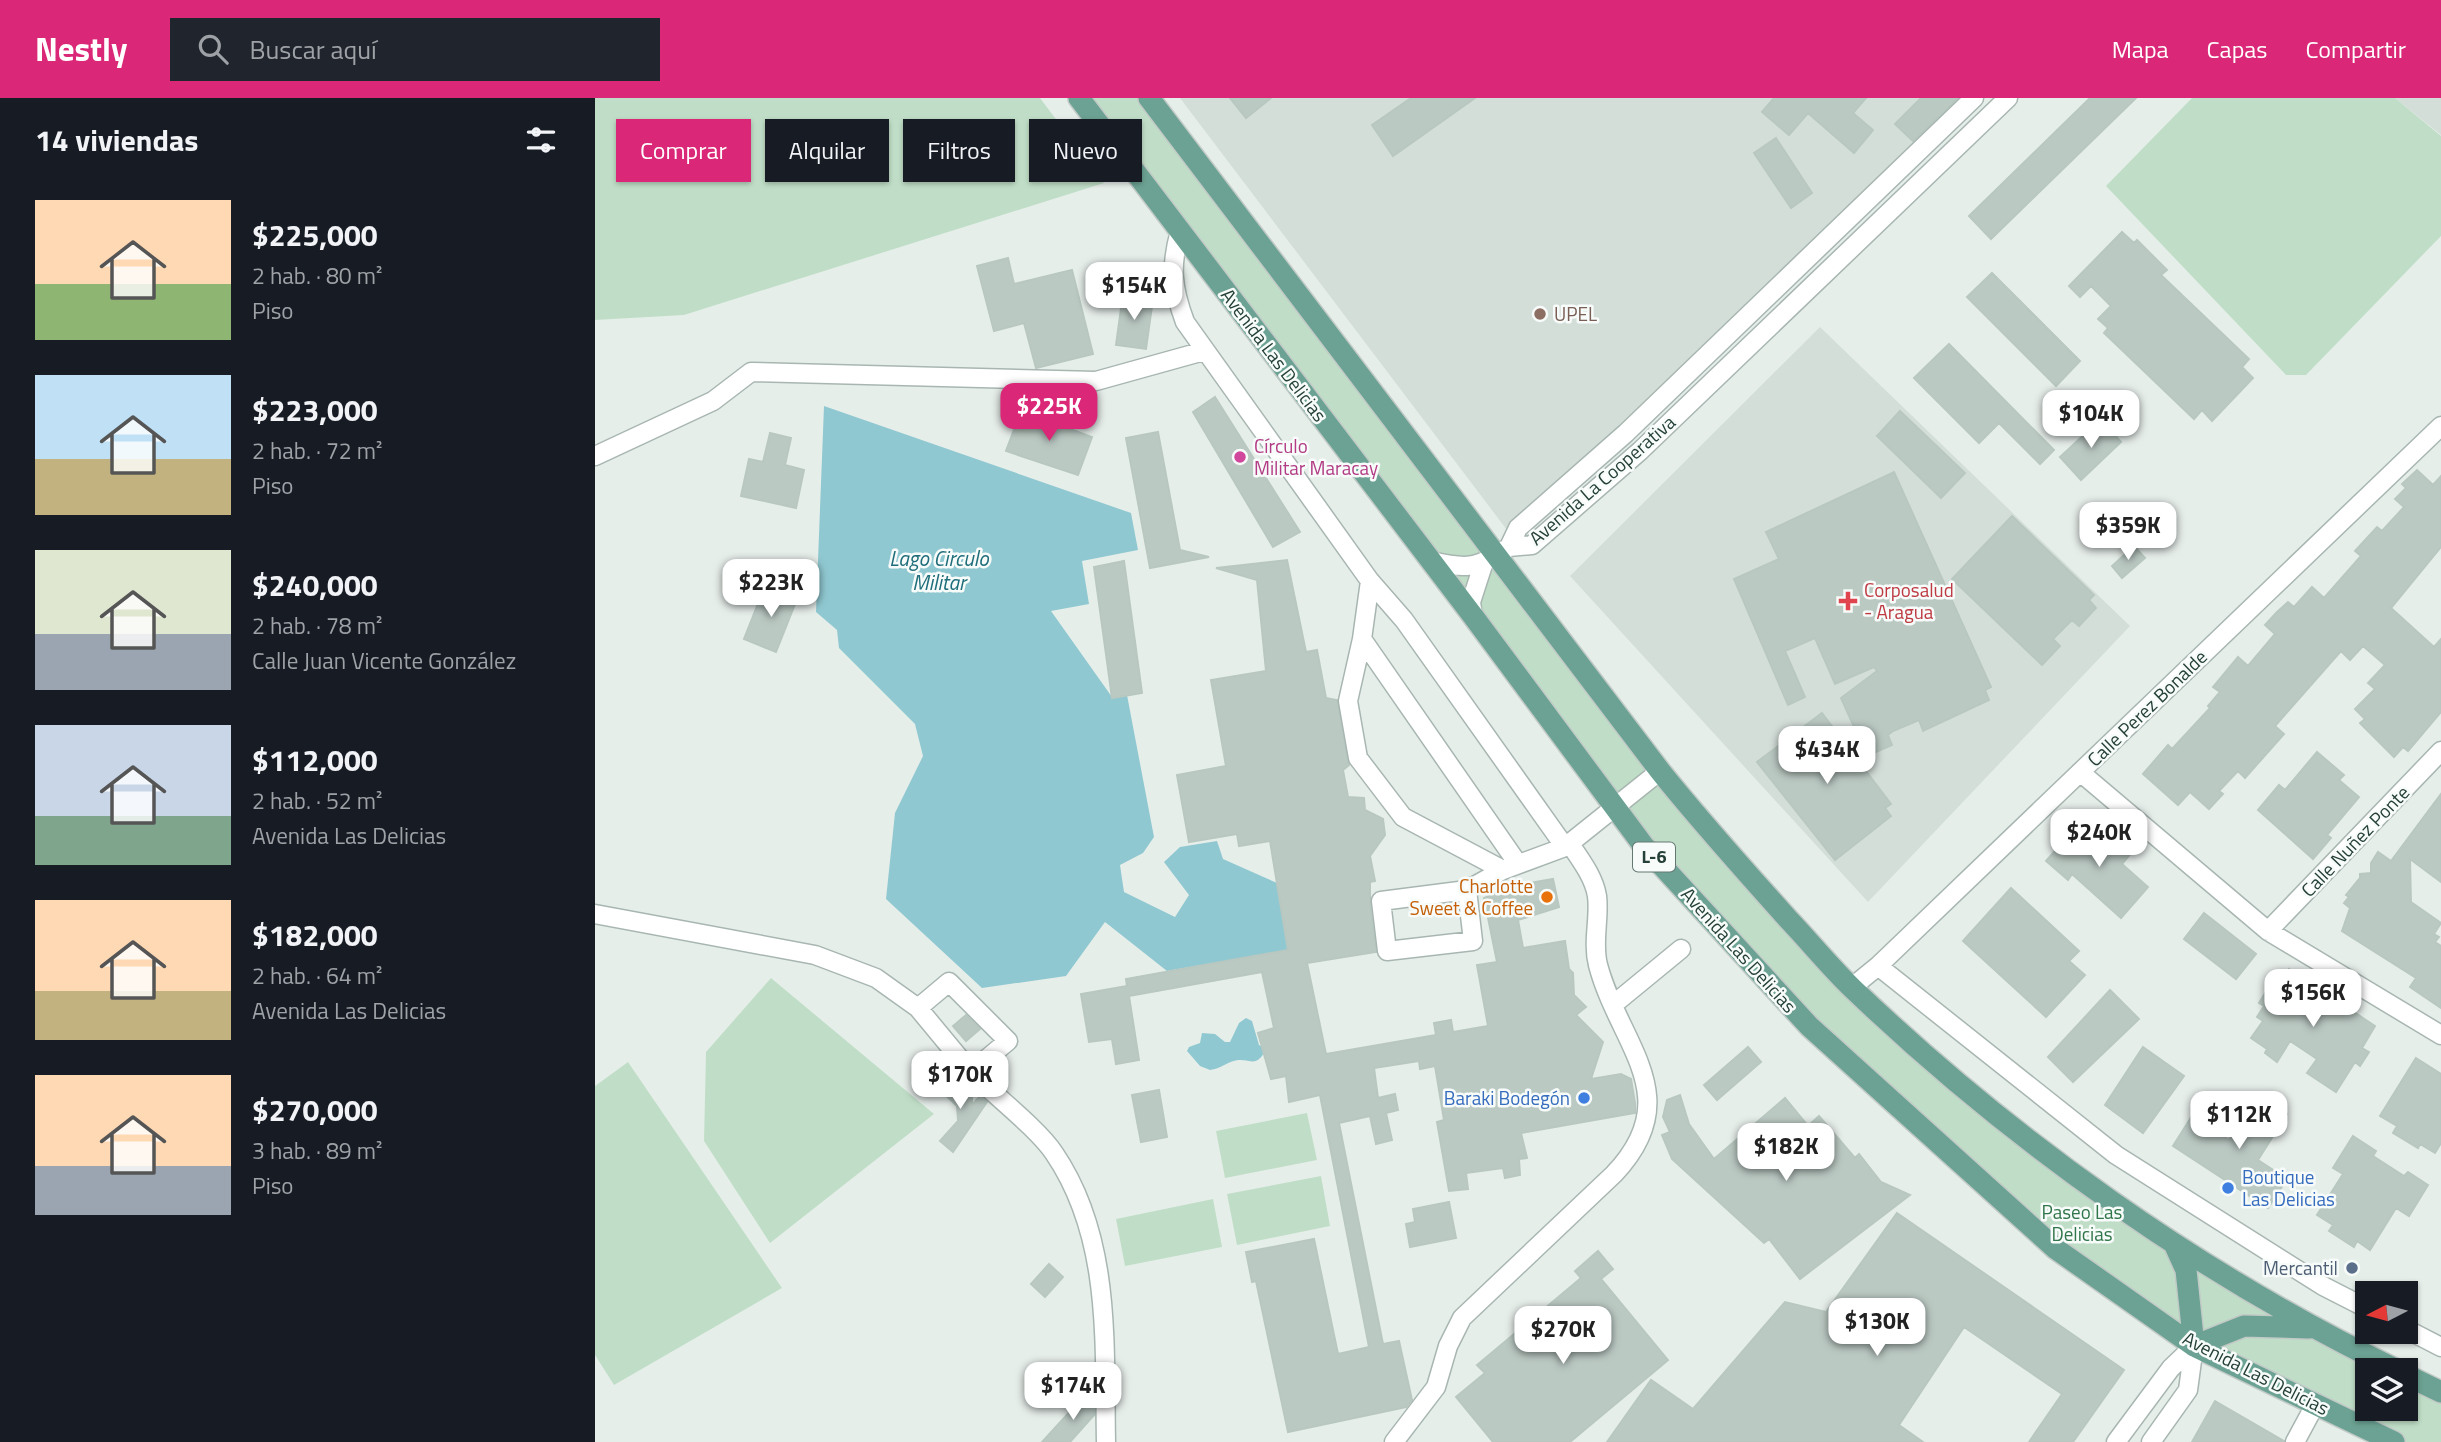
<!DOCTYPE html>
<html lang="es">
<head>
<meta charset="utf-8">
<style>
  :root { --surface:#171b24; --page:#20242c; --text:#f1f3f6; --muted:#9ea1a6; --accent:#db2777 }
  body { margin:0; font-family:"Titillium Web",sans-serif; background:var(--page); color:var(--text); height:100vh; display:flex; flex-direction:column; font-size:26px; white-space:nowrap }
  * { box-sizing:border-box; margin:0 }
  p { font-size:23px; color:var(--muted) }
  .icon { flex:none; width:38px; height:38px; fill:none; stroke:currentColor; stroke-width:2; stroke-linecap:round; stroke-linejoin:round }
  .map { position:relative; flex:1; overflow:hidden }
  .drawer { display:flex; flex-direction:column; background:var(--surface); width:595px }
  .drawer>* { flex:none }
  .guide { position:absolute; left:21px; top:21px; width:665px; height:63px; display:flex; gap:14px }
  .needle { width:46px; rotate:264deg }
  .controls { position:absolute; left:1760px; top:1183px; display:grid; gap:14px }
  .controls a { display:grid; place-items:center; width:63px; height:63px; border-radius:0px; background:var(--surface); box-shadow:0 2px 5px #0004; font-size:35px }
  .price { position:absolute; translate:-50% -60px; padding:0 16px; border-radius:14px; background:#fff; color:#222; font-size:23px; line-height:46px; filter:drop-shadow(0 2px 4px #0008) }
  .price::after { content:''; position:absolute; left:50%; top:42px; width:21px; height:16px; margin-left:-10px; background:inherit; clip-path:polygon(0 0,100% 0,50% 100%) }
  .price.on { background:var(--accent); color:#fff }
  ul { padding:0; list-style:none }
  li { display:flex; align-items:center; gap:21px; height:175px; padding:0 35px }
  li span { display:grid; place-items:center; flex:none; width:196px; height:140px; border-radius:0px; color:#555 }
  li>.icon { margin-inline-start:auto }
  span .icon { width:84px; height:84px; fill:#fffc; stroke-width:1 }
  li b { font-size:30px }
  h2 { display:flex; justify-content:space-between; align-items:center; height:84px; padding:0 35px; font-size:30px }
  .tag { padding:0 24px; border-radius:0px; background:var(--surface); box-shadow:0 2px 5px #0004; font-size:24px; line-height:63px }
  .tag.on { background:var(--accent); color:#fff }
  header { display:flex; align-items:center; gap:42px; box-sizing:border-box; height:98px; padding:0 35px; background:var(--accent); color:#fff }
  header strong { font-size:33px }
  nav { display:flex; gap:38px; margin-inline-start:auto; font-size:24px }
  .search { width:490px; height:63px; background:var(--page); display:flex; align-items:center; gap:18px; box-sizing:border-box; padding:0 24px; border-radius:0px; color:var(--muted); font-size:26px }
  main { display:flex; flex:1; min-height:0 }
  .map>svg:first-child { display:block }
</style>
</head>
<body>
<header>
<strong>Nestly</strong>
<div class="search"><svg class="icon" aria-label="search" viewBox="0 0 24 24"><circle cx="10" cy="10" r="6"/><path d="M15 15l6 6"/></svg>Buscar aquí</div>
<nav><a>Mapa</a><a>Capas</a><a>Compartir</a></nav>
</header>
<main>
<section class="drawer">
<h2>14 viviendas<svg class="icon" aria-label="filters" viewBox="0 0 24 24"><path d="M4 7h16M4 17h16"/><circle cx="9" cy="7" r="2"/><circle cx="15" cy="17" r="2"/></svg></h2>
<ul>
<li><span style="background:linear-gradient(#ffd9b3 60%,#8fb573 0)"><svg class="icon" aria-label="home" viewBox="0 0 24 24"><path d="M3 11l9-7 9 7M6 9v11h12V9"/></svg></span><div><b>$225,000</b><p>2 hab. · 80 m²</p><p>Piso</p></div></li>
<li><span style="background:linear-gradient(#bfe0f5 60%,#c2b280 0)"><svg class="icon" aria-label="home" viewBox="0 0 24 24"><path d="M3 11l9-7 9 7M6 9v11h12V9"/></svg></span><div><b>$223,000</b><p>2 hab. · 72 m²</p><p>Piso</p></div></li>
<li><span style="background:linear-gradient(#dfe7d0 60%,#9aa5b1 0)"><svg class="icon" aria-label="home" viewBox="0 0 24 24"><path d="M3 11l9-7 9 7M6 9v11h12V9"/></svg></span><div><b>$240,000</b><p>2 hab. · 78 m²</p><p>Calle Juan Vicente González</p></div></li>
<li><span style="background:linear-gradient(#c9d6e8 65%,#7fa58c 0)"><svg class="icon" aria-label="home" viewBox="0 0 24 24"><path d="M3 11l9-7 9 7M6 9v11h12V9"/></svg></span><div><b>$112,000</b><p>2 hab. · 52 m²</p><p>Avenida Las Delicias</p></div></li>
<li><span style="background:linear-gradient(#ffd9b3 65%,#c2b280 0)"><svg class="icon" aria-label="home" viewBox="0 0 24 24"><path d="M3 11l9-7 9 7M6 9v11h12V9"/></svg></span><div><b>$182,000</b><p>2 hab. · 64 m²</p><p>Avenida Las Delicias</p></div></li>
<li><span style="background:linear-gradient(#ffd9b3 65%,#9aa5b1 0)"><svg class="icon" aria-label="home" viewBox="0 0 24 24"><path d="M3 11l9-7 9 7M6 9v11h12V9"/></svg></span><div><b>$270,000</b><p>3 hab. · 89 m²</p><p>Piso</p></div></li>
</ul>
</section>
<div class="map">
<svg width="1846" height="1344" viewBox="0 0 1846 1344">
  <rect width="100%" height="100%" fill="#e6eeea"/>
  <path fill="#d4ded9" d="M585 0H1374L912 432Z
    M1800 0H1846V37Z
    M1225 229 1535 528 1273 804 975 478Z"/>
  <path fill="#c0dec7" d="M0 0H445L509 85 89 217 0 222Z
    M484 0H554L1065 673 1256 890 1580 1148 1802 1272H1773V1311H1811V1276L1846 1293V1344H1799L1671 1280 1461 1151 1214 928 1048 747Z
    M1597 0H1800L1846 38V138L1711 277H1691L1511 88Z
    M176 880 339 1016 175 1145 109 1043 111 954Z
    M33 964 187 1190 19 1287 0 1257V988Z
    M712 1015 722 1062 630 1080 621 1033Z
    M726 1078 735 1128 642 1147 632 1096Z
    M618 1101 627 1149 530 1168 521 1121Z"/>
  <path fill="#90c8d1" d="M229 308 536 415 543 452 487 463 494 506 456 513 517 599 532 597 559 739 548 755 525 767 529 794 580 819 594 797 569 764 585 749 622 743 628 761 682 785 693 852 572 873 510 824 471 878 387 890 291 801 300 715 328 658 320 626 244 550 242 532 221 514Z
    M651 920 657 923 664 947 668 949 669 955C660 969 656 961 643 962 634 963 625 971 615 972L605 968 592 953 594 949 605 945 607 935 620 936 630 944H635L644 925Z"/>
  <path fill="#bbc9c3" stroke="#b8c8c1" stroke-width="2" d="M635 0H676L651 20Z
    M816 0H880L798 58 777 27Z
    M1179 0H1271L1258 15 1278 32 1259 55 1213 15 1194 37 1167 14Z
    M1326 0H1363L1318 43 1300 26Z
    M1495 0H1541L1396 141 1374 118Z
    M1181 40 1217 95 1196 110 1159 55Z
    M1527 134 1539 145 1542 142 1572 172 1566 177 1654 261 1647 269 1658 280 1617 323 1607 312 1599 321 1509 235 1513 230 1503 221 1516 208 1496 188 1485 199 1474 188Z
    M413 160 419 186 477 172 498 256 441 270 429 225 399 233 382 168Z
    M1397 175 1485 263 1461 288 1372 199Z
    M528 196 558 201 551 251 521 247Z
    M1354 246 1459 352 1445 366 1404 325 1384 345 1319 280Z
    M620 299 705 434 678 449 598 314Z
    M426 313 497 339 483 377 411 353Z
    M1305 313 1370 375 1346 400 1282 338Z
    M1506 321 1526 344 1486 382 1465 359Z
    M563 334 585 452 614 459 555 470 531 340Z
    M175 335 196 340 190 367 209 372 201 410 146 398 154 361 168 364Z
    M1822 372 1838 387 1846 378V449L1796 510 1839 549 1846 541V614L1813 653 1808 649 1799 659 1765 625 1770 621 1760 611 1780 591 1773 585 1790 567 1768 548 1755 562 1746 553 1680 628 1689 636 1650 680 1643 673 1624 693 1628 696 1614 711 1595 694 1583 707 1548 676 1573 647 1577 651 1615 610 1613 608 1625 594 1618 589 1643 559 1653 568 1680 536 1670 527 1682 514 1693 504 1699 509 1717 489 1729 500 1766 458 1760 453 1782 429 1787 433 1809 409 1800 401 1811 390 1807 386Z
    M1299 374 1396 589 1390 592 1394 602 1328 633 1324 622 1298 633 1293 637 1297 647 1272 658 1246 600 1282 573 1279 569 1240 586 1220 540 1190 553 1210 599 1193 607 1139 481 1184 461 1171 434Z
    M1417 418 1499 497 1494 502 1501 510 1484 528 1477 522 1458 541 1465 548 1447 567 1357 481Z
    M1539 448 1550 460 1527 480 1517 468Z
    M692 462 711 554 722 552 731 600 742 602 754 667 748 672 753 699 769 700 770 712 788 721 790 737 775 758 780 783 775 784V804L781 854 712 865 731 956 841 937 839 925 856 922 858 934 893 928 882 867 902 864 889 800 917 788 958 781 964 809 923 822 928 850 970 843 974 871 978 875 979 897 991 909 981 917 1008 944 996 981 1026 976 1036 981 1040 1005V1015L926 1035 932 1060 924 1061 925 1077 910 1080 908 1070 871 1075 873 1091 854 1093 842 1024 849 1022 840 968 825 971 824 963 779 970 783 1000 800 996 803 1012 791 1015 797 1042 781 1046 775 1018 744 1025 788 1246 804 1243 817 1302 811 1309 693 1334 661 1183 657 1184 651 1154 719 1141 743 1256 774 1249 725 997 694 1004 691 978 676 981 663 935 679 930 667 874 534 898 544 962 521 966 517 941 494 944 486 896 532 888 531 881 693 852 675 743 644 748 642 736 594 744 582 677 631 668 616 582 671 573 662 482 621 470Z
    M529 463 547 595 517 600 499 469Z
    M170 488 202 501 181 554 149 541Z
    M1227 615 1296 706 1290 710 1296 718 1240 762 1162 664Z
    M1722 654 1749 677 1744 682 1764 699 1732 737 1736 740 1718 761 1663 712 1684 687 1690 692Z
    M1846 696V784L1815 761 1816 804 1846 825 1839 836 1844 839 1840 844 1846 848V910L1815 889 1821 880 1747 833 1755 810 1749 805 1754 799 1751 797 1765 780V776L1776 775V765L1783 754 1796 763Z
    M1483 727 1505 746 1514 736 1536 755 1527 766 1553 789 1526 820 1477 776 1473 782 1451 763Z
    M1416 790 1484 853 1474 863 1490 877 1451 919 1368 843Z
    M1609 815 1661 856 1641 881 1589 841Z
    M1694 871 1780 928 1767 950 1774 954 1765 968 1760 964 1741 994 1712 975 1722 961 1695 943 1682 964 1670 955 1672 951 1656 940 1668 923 1662 919 1669 908 1664 905 1674 889 1680 892Z
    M1515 892 1544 921 1478 984 1453 959Z
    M371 917 385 931 371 943 358 928Z
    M1153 949 1166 964 1122 1002 1109 987Z
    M1548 949 1589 978 1548 1035 1510 1007Z
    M1821 960 1846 976V1045L1840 1055 1825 1046 1823 1050 1798 1035 1802 1028 1785 1018Z
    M352 975 377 999V1007L385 998 392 1004 358 1054 345 1043 363 1023 362 1008 341 988Z
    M564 992 572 1039 546 1044 537 997Z
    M1085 997 1094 1026 1119 1061 1190 1000 1213 1028 1224 1018 1260 1060 1264 1056 1286 1084 1315 1097 1205 1181 1174 1141 1169 1145 1077 1061 1067 1037 1075 1034 1068 1019 1072 1002Z
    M1663 997 1692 1016 1663 1062 1692 1081 1673 1110 1578 1048 1597 1018 1634 1042Z
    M1758 1038 1781 1053 1778 1058 1809 1078 1813 1074 1833 1087 1814 1118 1801 1110 1775 1152 1762 1143 1759 1149 1734 1133 1738 1127 1722 1117 1748 1076 1738 1070Z
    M854 1104 861 1140 815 1149 811 1126 820 1124 818 1111Z
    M1302 1115 1529 1272 1478 1344H1434L1467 1296 1369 1229 1304 1327 1328 1344H1012L1056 1282 1098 1311 1190 1204 1231 1214Z
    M1003 1153 1018 1171 1006 1181 1073 1262 975 1344H898L861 1299 890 1275 882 1267 986 1180 980 1173Z
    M454 1166 468 1179 450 1199 436 1186Z
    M492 1295 499 1301V1317L475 1344H447Z
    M1620 1303 1689 1343V1344H1597Z"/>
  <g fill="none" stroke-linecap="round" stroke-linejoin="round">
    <g stroke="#a8b6b1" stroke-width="21">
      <path id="minor" d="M1379 0 1031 335 923 430 914 449 937 447 1045 353 1413 0
        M585 133C575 169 577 189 590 224L775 483
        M0 358 118 303 156 274 501 283 609 253
        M836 463C871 471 881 471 911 451
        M878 518 876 504 888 467
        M767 541 923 766
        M1485 674 1673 833 1846 937
        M908 772 808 719 763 660 753 603 767 541 775 483 809 522 970 749
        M872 792 878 843 792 853 786 803 872 792 908 772 970 749 1065 673
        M0 816 220 857 281 880 323 910 376 974 413 943 354 884 323 910
        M1673 833 1846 653
        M1283 868 1521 1057 1728 1188 1773 1211
        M1256 890 1283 868 1846 328
        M1019 906 1086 851
        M376 974C398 996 443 1031 459 1055 517 1140 509 1246 511 1344
        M1811 1231 1846 1249
        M799 1344 841 1289 853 1248 867 1220 1019 1076C1093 998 1024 947 1003 867 997 844 1005 820 1002 798 999 779 985 761 975 746
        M1521 1344 1576 1270 1599 1248
        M1556 1344 1593 1292 1599 1248
        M1700 1344 1721 1305"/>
    </g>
    <g stroke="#c2cac7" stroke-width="24">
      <path id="primary" d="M484 0 878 518 1048 747 1214 928 1461 1151 1599 1248 1799 1344
        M554 0 1065 673C1106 724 1149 772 1193 821 1215 844 1235 869 1258 891 1418 1044 1603 1175 1802 1272
        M1580 1148 1591 1172 1599 1248 1649 1228 1714 1230
        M1811 1277 1846 1294"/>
    </g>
    <use href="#minor" stroke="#fff" stroke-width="18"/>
    <use href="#primary" stroke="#6ca293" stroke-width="21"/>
  </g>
  <circle fill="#8d6e63" stroke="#f7fbf9" stroke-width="2.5" cx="945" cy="216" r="7"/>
  <circle fill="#d1479c" stroke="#f7fbf9" stroke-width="2.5" cx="645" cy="359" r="7"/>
  <path fill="#e0444e" stroke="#f7fbf9" stroke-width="2.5" d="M1249.5 492.5h7v7h7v7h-7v7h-7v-7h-7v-7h7z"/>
  <circle fill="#e8710a" stroke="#f7fbf9" stroke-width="2.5" cx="952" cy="799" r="7"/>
  <g fill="#3f7fe0" stroke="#f7fbf9" stroke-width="2.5">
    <circle cx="989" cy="1000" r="7"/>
    <circle cx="1633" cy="1090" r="7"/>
  </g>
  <circle fill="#5c6f8a" stroke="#f7fbf9" stroke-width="2.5" cx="1757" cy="1170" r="7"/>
  <g text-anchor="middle" stroke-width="5" stroke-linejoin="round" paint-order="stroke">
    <rect fill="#f7fbf9" stroke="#647872" stroke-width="2" x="1038" y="744.5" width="42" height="29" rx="5"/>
    <g font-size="18" font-weight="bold" fill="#254038">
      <text x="1059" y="765">L-6</text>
    </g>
    <g font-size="19" fill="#785e54" stroke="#f7fbf9" text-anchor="start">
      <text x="959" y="223">UPEL</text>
    </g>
    <g font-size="19" fill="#254038" stroke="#f7fbf9">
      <text transform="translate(679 257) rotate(53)" y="7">Avenida Las Delicias</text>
      <text transform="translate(1007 382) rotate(-41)" y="7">Avenida La Cooperativa</text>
      <text transform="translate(1552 610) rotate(-44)" y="7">Calle Perez Bonalde</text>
      <text transform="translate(1760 743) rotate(-46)" y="7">Calle Nuñez Ponte</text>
      <text transform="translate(1144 852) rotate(48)" y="7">Avenida Las Delicias</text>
      <text transform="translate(1661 1275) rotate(27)" y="7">Avenida Las Delicias</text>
    </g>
    <g font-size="19" fill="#b23c85" stroke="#f7fbf9" text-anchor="start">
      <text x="659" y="355">Círculo<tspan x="659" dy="22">Militar Maracay</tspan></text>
    </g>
    <g font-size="19" fill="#be3a42" stroke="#f7fbf9" text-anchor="start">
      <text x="1269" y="499">Corposalud<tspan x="1269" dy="22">- Aragua</tspan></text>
    </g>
    <g font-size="19" fill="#c56008" stroke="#f7fbf9" text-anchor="end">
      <text x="938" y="795">Charlotte<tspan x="938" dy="22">Sweet &amp; Coffee</tspan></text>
    </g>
    <g font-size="19" fill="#366cbe" stroke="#f7fbf9" text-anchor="end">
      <text x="975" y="1007">Baraki Bodegón</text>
      <text x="1647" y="1086" text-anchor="start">Boutique<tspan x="1647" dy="22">Las Delicias</tspan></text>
    </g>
    <g font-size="19" fill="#30764a" stroke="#f7fbf9">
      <text x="1487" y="1121">Paseo Las<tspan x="1487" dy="22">Delicias</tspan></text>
    </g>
    <g font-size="19" fill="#4e5e75" stroke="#f7fbf9" text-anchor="end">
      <text x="1743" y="1177">Mercantil</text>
    </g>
    <g font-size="21" font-style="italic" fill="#206e7b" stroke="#f7fbf9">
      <text x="344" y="468">Lago Circulo<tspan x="344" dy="24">Militar</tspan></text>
    </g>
  </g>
</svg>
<div class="controls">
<a><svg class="needle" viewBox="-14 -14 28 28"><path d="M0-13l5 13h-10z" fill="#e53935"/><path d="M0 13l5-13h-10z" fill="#9ea1a6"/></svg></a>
<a><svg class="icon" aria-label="layers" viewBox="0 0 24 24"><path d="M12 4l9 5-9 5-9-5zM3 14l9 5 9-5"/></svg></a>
</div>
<b class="price" style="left:539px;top:224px">$154K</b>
<b class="price on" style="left:454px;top:345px">$225K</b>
<b class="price" style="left:1496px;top:352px">$104K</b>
<b class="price" style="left:1533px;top:464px">$359K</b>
<b class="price" style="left:176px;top:521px">$223K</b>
<b class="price" style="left:1232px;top:688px">$434K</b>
<b class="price" style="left:1504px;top:771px">$240K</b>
<b class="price" style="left:1718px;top:931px">$156K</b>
<b class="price" style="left:365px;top:1013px">$170K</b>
<b class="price" style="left:1644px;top:1053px">$112K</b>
<b class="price" style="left:1191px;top:1085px">$182K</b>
<b class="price" style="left:1282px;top:1260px">$130K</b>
<b class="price" style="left:968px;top:1268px">$270K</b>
<b class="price" style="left:478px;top:1324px">$174K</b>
<div class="guide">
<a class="tag on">Comprar</a>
<a class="tag">Alquilar</a>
<a class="tag">Filtros</a>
<a class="tag">Nuevo</a>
</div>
</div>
</main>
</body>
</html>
